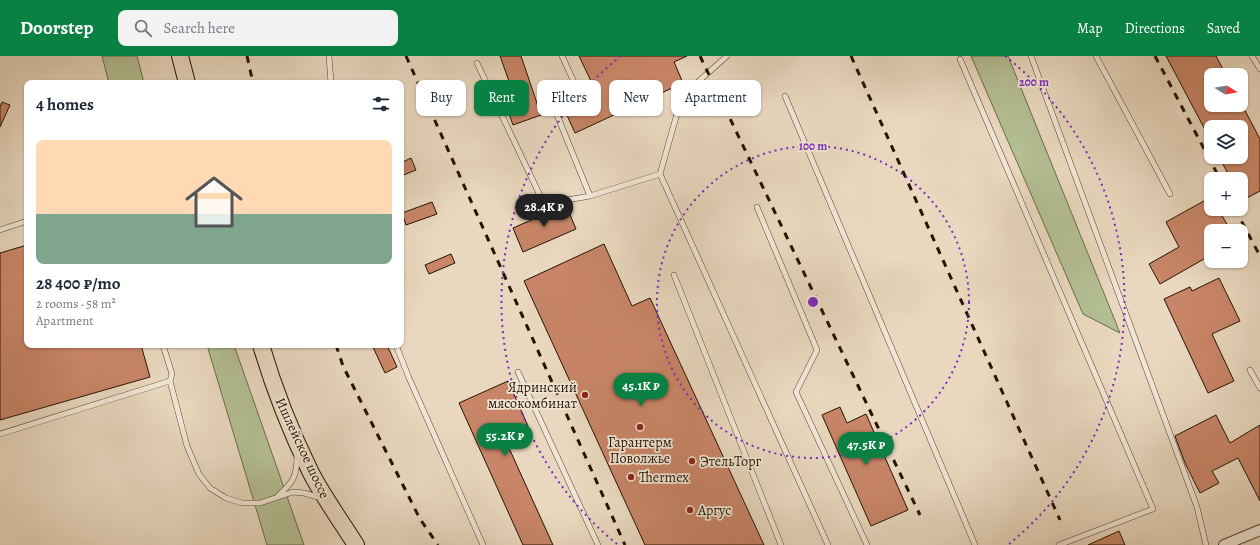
<!DOCTYPE html>
<html lang="en">
<head>
<meta charset="utf-8">
<style>
  :root { --surface:#fff; --page:#f2f2f3; --text:#1f2937; --muted:#747a83; --accent:#0b8043 }
  body { margin:0; font-family:Alegreya,serif; background:var(--page); color:var(--text); height:100vh; display:flex; flex-direction:column; font-size:15px; white-space:nowrap }
  * { box-sizing:border-box; margin:0 }
  p { font-size:13px; color:var(--muted) }
  .icon { flex:none; width:22px; height:22px; fill:none; stroke:currentColor; stroke-width:2; stroke-linecap:round; stroke-linejoin:round }
  .map { position:relative; flex:1; overflow:hidden }
  .sheet { position:absolute; left:24px; top:24px; width:380px; height:268px; display:flex; flex-direction:column; background:var(--surface); border-radius:8px; box-shadow:0 1px 3px #0004 }
  .sheet>* { flex:none }
  .hud { position:absolute; left:416px; top:24px; width:380px; height:36px; display:flex; gap:8px }
  .needle { width:26px; rotate:101deg }
  .tools { position:absolute; left:1204px; top:12px; display:grid; gap:8px }
  .tools a { display:grid; place-items:center; width:44px; height:44px; border-radius:8px; background:var(--surface); box-shadow:0 1px 3px #0004; font-size:20px }
  .price { position:absolute; translate:-50% -34px; padding:0 9px; border-radius:14px; background:var(--accent); color:#fff; font-size:13px; line-height:26px; filter:drop-shadow(0 1px 2px #0008) }
  .price::after { content:''; position:absolute; left:50%; top:24px; width:12px; height:9px; margin-left:-6px; background:inherit; clip-path:polygon(0 0,100% 0,50% 100%) }
  .price.current { background:#222; color:#fff }
  ul { padding:0; list-style:none }
  li { display:grid; align-content:center; gap:8px; height:212px; padding:0 12px }
  li span { display:grid; place-items:center; height:124px; border-radius:8px; color:#555 }
  li>.icon { margin-inline-start:auto }
  span .icon { width:72px; height:72px; fill:#fffc; stroke-width:1 }
  li b { font-size:17px }
  h2 { display:flex; justify-content:space-between; align-items:center; height:48px; padding:0 12px; font-size:17px }
  .tag { padding:0 14px; border-radius:8px; background:var(--surface); box-shadow:0 1px 3px #0004; font-size:14px; line-height:36px }
  .tag.current { background:var(--accent); color:#fff }
  header { display:flex; align-items:center; gap:24px; box-sizing:border-box; height:56px; padding:0 20px; background:var(--accent); color:#fff }
  header strong { font-size:19px }
  nav { display:flex; gap:22px; margin-inline-start:auto; font-size:14px }
  .search { width:280px; height:36px; background:var(--page); display:flex; align-items:center; gap:10px; box-sizing:border-box; padding:0 14px; border-radius:8px; color:var(--muted); font-size:15px }
  .map>svg:first-child { display:block }
</style>
</head>
<body>
<header>
<strong>Doorstep</strong>
<div class="search"><svg class="icon" aria-label="search" viewBox="0 0 24 24"><circle cx="10" cy="10" r="6"/><path d="M15 15l6 6"/></svg>Search here</div>
<nav><a>Map</a><a>Directions</a><a>Saved</a></nav>
</header>
<div class="map">
<svg width="1260" height="489" viewBox="0 0 1260 489">
  <rect width="100%" height="100%" fill="#e9d8bf"/>
  <filter id="stains"><feTurbulence type="fractalNoise" baseFrequency=".005" numOctaves="4"/><feColorMatrix values="0 0 0 0 .2 0 0 0 0 .09 0 0 0 0 .02 0 0 0 .5 -.17"/></filter>
  <radialGradient id="worn" r=".72"><stop offset=".6" stop-color="#630" stop-opacity="0"/><stop offset="1" stop-color="#630" stop-opacity=".3"/></radialGradient>
  <path fill="#b4bf94" stroke="#6c694a" d="M102 0H137L144 27H109Z
    M971 0H1008L1120 277 1083 258Z
    M207 289H234L304 489H267Z"/>
  <path fill="#c88567" stroke="#241300" d="M500 0H521L541 59 513 69 500 32 510 28Z
    M579 0H687L674 6 683 27 575 77 566 57 599 42Z
    M1166 0H1216L1226 19H1211V49H1242L1260 83V135L1241 145V123H1231L1219 101H1241V71H1211V85Z
    M2 46 10 49 0 71V51Z
    M411 102 416 114 401 120V107Z
    M1211 141V153H1218L1231 175H1211V199L1160 228 1149 208 1179 191 1166 166Z
    M432 146 437 158 406 169 402 157Z
    M566 149 576 173 523 196 513 172Z
    M604 188 632 250 650 242 764 489H645L524 225Z
    M27 189V289H141L150 321 0 364V197Z
    M451 198 455 207 429 218 425 209Z
    M1219 222 1240 265 1212 278 1234 325 1208 337 1164 243 1190 231 1192 235Z
    M372 289H387L397 311 385 317Z
    M508 325 528 370 504 381 553 489H523L459 347Z
    M840 351 847 367 866 358 908 454 871 470 822 359Z
    M1216 359 1230 387 1260 369V445L1238 402 1212 415 1219 427 1200 437 1185 407 1175 380Z
    M1119 475 1125 489H1088Z"/>
  <g fill="none" stroke-linecap="round" stroke-linejoin="round">
    <g stroke="#554430" stroke-width="6">
      <path id="service" d="M329 0 331 27
        M562 0 574 26 557 59 590 140 660 118
        M727 0 682 40 660 118 828 489
        M1031 0 1197 451 1206 489
        M1096 0 1170 138
        M1252 0 1260 13
        M960 3 1153 453 1059 489
        M477 7 544 148 590 140
        M785 40 975 489
        M757 151 817 294 796 336 867 489
        M0 174 27 165
        M674 219 781 489
        M396 289 409 322 483 489
        M1250 314 1260 332
        M518 316 598 489
        M170 325 187 390 199 418 210 432 226 442 242 447H260L293 436 304 437 321 442
        M0 378 170 325 172 318 163 289
        M278 440C293 426 297 421 297 400"/>
    </g>
    <g stroke="#554430" stroke-width="12">
      <path id="minor" d="M1224 489 1260 474"/>
    </g>
    <g stroke="#241300" stroke-width="18">
      <path id="primary" d="M180 0 187 27
        M261 289C274 333 291 376 311 417 324 442 341 465 356 489"/>
    </g>
    <use href="#service" stroke="#f1e6d5" stroke-width="5"/>
    <use href="#minor" stroke="#f1e6d5" stroke-width="10"/>
    <use href="#primary" stroke="#e9d8bf" stroke-width="16"/>
    <path stroke="#241300" stroke-width="3" stroke-dasharray="7 7" stroke-linecap="butt" d="M247 0 253 27
      M406 0 625 489
      M700 0 920 459
      M851 0 1060 464
      M1155 0 1220 123
      M1235 153 1260 200
      M336 289 343 310 420 463 438 489"/>
  </g>
  <g fill="none" stroke="#7b2cbf" stroke-width="2" stroke-dasharray="2 4">
    <circle cx="813" cy="246" r="156"/>
    <path d="M617 488A312 312 0 0 1 621 0M1005 0A312 312 0 0 1 1009 488"/>
  </g>
  <g fill="#8f2418" stroke="#f1e6d5" stroke-width="1.5">
    <circle cx="585" cy="339" r="4"/>
    <circle cx="640" cy="371" r="4"/>
    <circle cx="692" cy="405" r="4"/>
    <circle cx="631" cy="421" r="4"/>
    <circle cx="690" cy="454" r="4"/>
  </g>
  <g text-anchor="middle" stroke-width="3.5" stroke-linejoin="round" paint-order="stroke">
    <g font-size="14" fill="#241300" stroke="#f1e6d5" text-anchor="start">
      <text x="577" y="336" text-anchor="end">Ядринский<tspan x="577" dy="16">мясокомбинат</tspan></text>
      <text x="640" y="391" text-anchor="middle">Гарантерм<tspan x="640" dy="16">Поволжье</tspan></text>
      <text x="700" y="410">ЭтельТорг</text>
      <text x="639" y="426">Thermex</text>
      <text x="698" y="459">Аргус</text>
    </g>
    <g font-size="14" fill="#241300" stroke="#f1e6d5">
      <text transform="translate(303 392) rotate(65)" y="5">Ишлейское шоссе</text>
    </g>
  </g>
  <circle cx="813" cy="246" r="6" fill="#7b2cbf" stroke="#f1e6d5" stroke-width="2"/>
  <g font-size="12" text-anchor="middle" font-weight="bold" fill="#7b2cbf" stroke="#f1e6d5" stroke-width="3.5" stroke-linejoin="round" paint-order="stroke">
    <text x="1034" y="30">200 m</text>
    <text x="813" y="94">100 m</text>
  </g>
  <rect width="100%" height="100%" filter="url(#stains)"/>
  <rect width="100%" height="100%" fill="url(#worn)"/>
</svg>
<div class="tools">
<a><svg class="needle" viewBox="-14 -14 28 28"><path d="M0-13l5 13h-10z" fill="#e53935"/><path d="M0 13l5-13h-10z" fill="#747a83"/></svg></a>
<a><svg class="icon" aria-label="layers" viewBox="0 0 24 24"><path d="M12 4l9 5-9 5-9-5zM3 14l9 5 9-5"/></svg></a>
<a>+</a>
<a>−</a>
</div>
<b class="price current" style="left:544px;top:172px">28.4K ₽</b>
<b class="price" style="left:641px;top:351px">45.1K ₽</b>
<b class="price" style="left:505px;top:401px">55.2K ₽</b>
<b class="price" style="left:866px;top:410px">47.5K ₽</b>
<div class="hud">
<a class="tag">Buy</a>
<a class="tag current">Rent</a>
<a class="tag">Filters</a>
<a class="tag">New</a>
<a class="tag">Apartment</a>
</div>
<section class="sheet">
<h2>4 homes<svg class="icon" aria-label="filters" viewBox="0 0 24 24"><path d="M4 7h16M4 17h16"/><circle cx="9" cy="7" r="2"/><circle cx="15" cy="17" r="2"/></svg></h2>
<ul>
<li><span style="background:linear-gradient(#ffd9b3 60%,#7fa58c 0)"><svg class="icon" aria-label="home" viewBox="0 0 24 24"><path d="M3 11l9-7 9 7M6 9v11h12V9"/></svg></span><div><b>28 400 ₽/mo</b><p>2 rooms · 58 m²</p><p>Apartment</p></div></li>
</ul>
</section>
</div>
</body>
</html>
